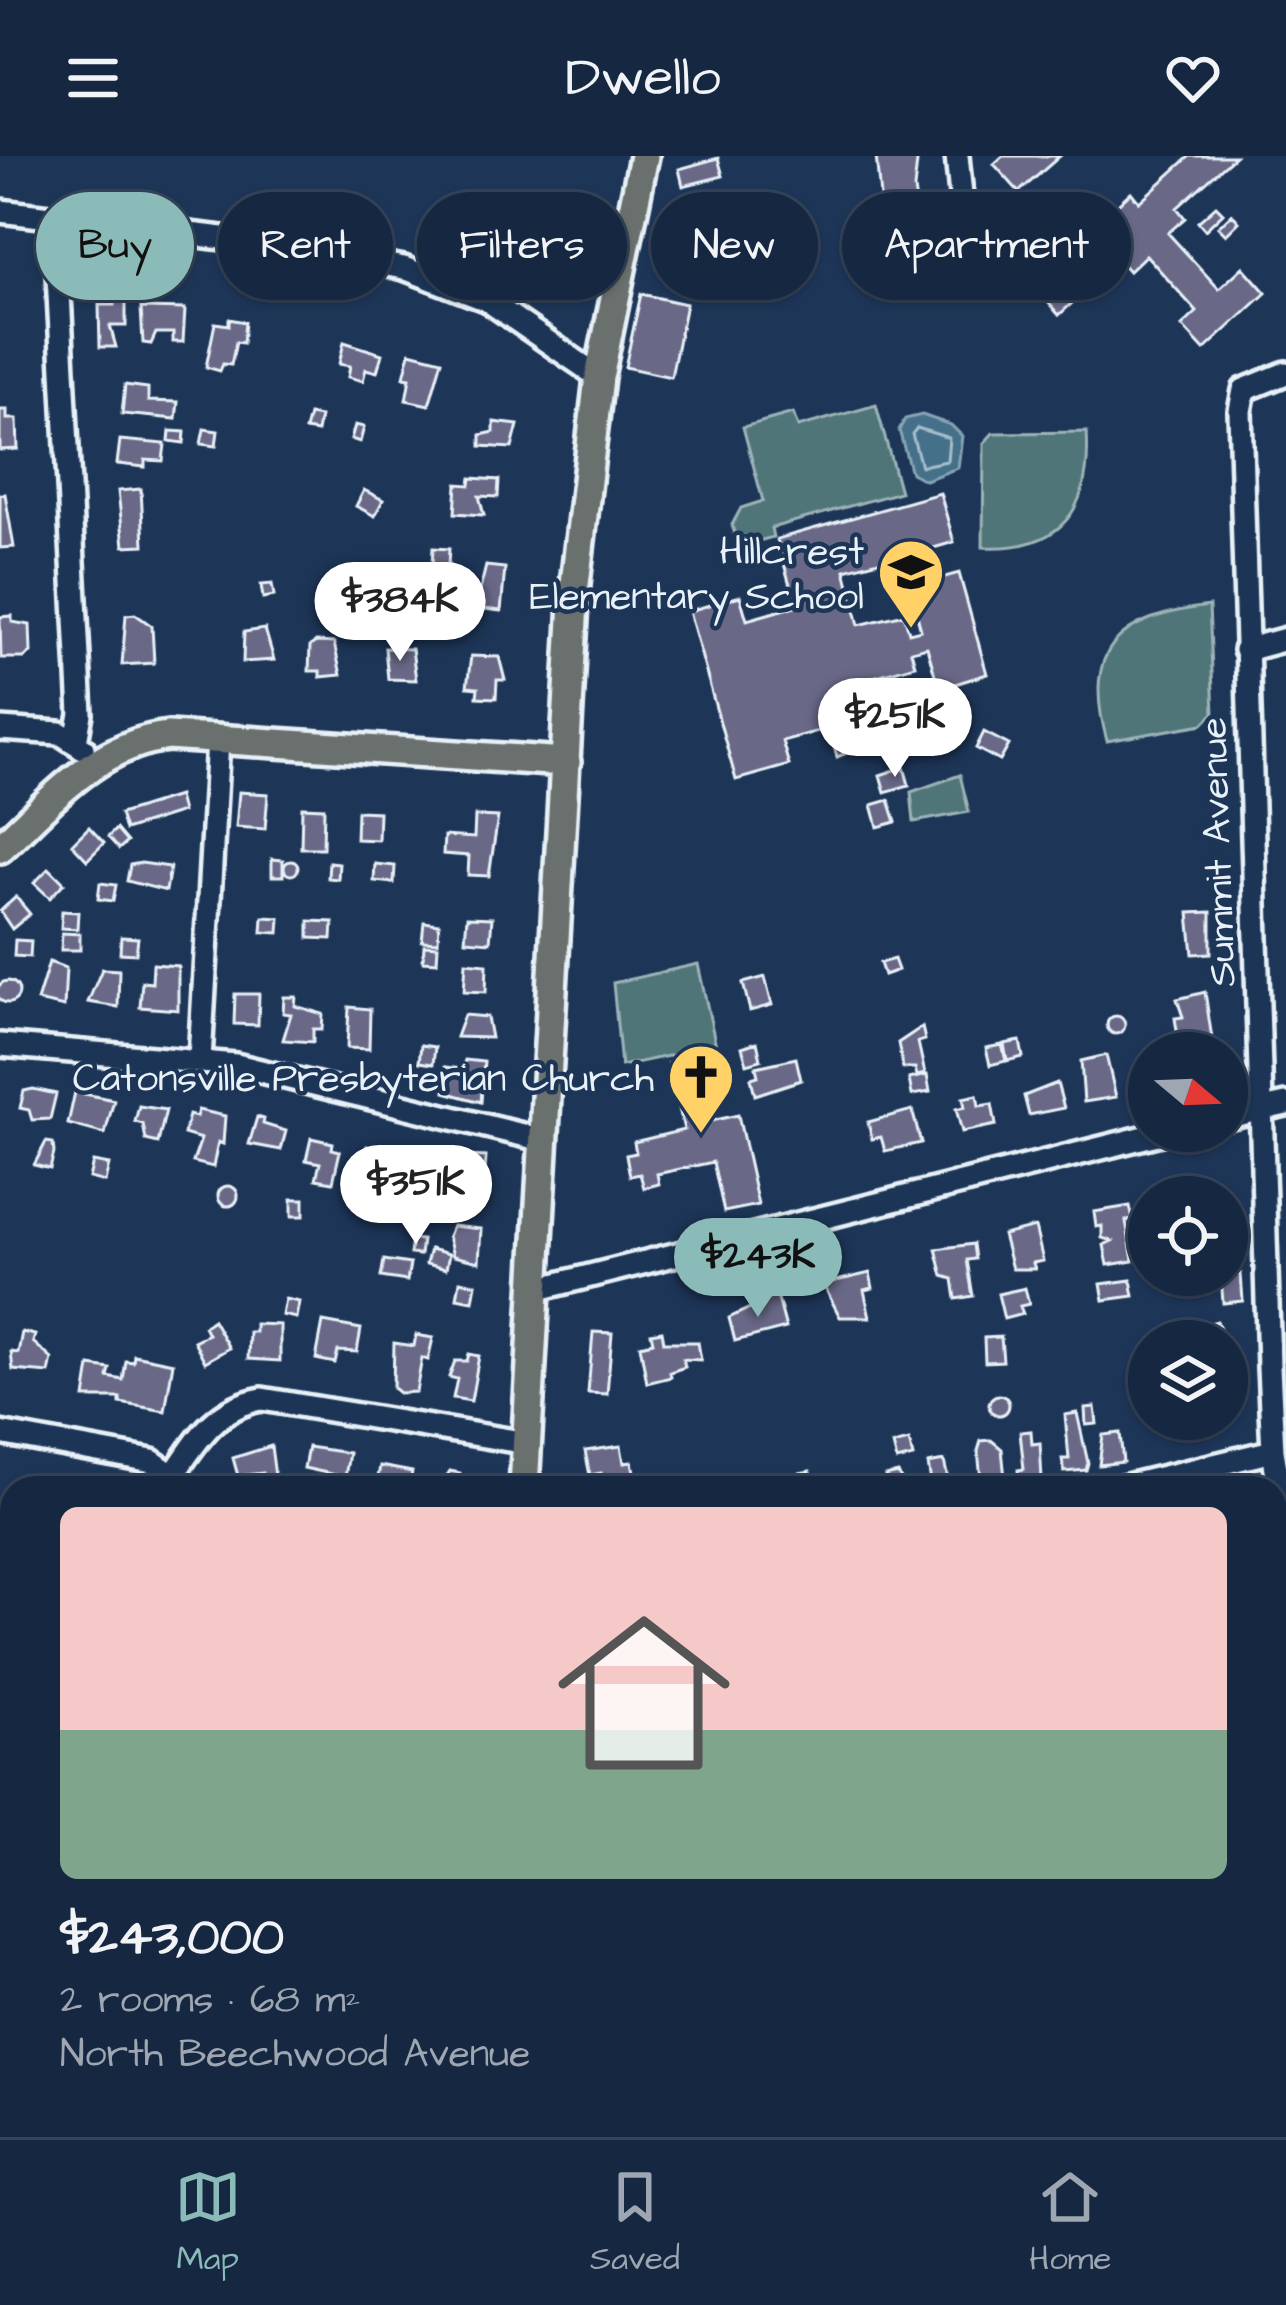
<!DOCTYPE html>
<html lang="en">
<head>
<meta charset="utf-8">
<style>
  :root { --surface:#162841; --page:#1f3048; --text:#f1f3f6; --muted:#9ea6b1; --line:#35445a; --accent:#8bbbb9 }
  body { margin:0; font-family:"Architects Daughter",sans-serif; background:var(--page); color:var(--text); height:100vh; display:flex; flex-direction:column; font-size:45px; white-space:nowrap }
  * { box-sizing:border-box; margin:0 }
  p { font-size:39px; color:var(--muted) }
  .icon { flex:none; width:66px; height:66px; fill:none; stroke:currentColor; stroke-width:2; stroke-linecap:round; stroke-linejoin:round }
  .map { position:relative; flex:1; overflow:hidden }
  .panel { position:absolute; left:0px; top:1320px; width:1287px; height:663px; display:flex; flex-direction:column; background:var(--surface); border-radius:36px 36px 0 0; box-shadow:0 3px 9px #0004,0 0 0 3px var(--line) }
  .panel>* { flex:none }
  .guide { position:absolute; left:36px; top:36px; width:1215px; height:108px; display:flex; gap:24px }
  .needle { width:78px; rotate:109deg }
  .controls { position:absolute; left:1128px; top:876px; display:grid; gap:24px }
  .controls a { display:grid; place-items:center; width:120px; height:120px; border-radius:50%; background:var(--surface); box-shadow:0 3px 9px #0004,0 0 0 3px var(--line); font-size:60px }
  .price { position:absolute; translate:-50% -102px; padding:0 27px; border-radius:42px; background:#fff; color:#222; font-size:39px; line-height:78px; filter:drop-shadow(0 3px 6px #0008) }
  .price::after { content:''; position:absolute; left:50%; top:72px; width:36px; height:27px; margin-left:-18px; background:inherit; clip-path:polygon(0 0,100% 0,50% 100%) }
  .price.on { background:var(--accent); color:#111 }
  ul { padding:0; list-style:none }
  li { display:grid; align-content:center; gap:24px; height:636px; padding:0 60px }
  li span { display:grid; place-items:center; height:372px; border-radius:18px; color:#555 }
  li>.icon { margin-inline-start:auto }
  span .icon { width:216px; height:216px; fill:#fffc; stroke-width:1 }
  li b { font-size:51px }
  .tag { padding:0 42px; border-radius:54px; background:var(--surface); box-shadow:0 3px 9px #0004,0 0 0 3px var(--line); font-size:42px; line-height:108px }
  .tag.on { background:var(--accent); color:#111 }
  header { display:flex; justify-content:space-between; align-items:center; height:156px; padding:0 60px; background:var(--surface); font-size:54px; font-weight:600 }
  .tab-bar { display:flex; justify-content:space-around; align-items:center; height:168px; border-top:3px solid var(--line); background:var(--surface); font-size:33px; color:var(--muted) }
  .tab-bar a { display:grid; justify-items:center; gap:6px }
  .tab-bar .on { color:var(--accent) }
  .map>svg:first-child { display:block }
</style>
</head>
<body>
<header><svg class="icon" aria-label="menu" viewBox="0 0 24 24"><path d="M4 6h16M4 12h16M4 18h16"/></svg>Dwello<svg class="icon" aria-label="heart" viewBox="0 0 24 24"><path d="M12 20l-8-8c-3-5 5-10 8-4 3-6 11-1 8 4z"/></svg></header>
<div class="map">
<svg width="1286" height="1981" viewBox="0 0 1286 1981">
  <rect width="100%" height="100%" fill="#1d3557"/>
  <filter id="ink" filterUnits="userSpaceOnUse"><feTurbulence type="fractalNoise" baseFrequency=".00833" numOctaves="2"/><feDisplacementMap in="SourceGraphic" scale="24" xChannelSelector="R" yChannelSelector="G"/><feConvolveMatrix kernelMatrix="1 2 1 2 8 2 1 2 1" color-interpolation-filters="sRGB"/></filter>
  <g filter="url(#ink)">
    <path fill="#4f7578" stroke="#9cb3b8" stroke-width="3" d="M876 249 900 336 771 372 773 381 738 391 732 369 741 352 763 345 743 271 793 257 798 271Z
      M1087 276C1092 352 1063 395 983 391L984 287 993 277Z
      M1209 450 1214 557 1203 568 1107 585C1081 491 1119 461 1209 450Z
      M960 619 969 656 914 666 911 636Z
      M698 808 716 890 621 910 613 827Z"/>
    <path fill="#447089" stroke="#86a4b5" stroke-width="3" d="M922 259 951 269 962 280 958 312 925 324 911 317 899 274 905 263Z"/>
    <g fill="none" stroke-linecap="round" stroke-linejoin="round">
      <path stroke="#a6bdcc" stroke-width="3" d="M917 272 949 282 947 305 921 310 912 278Z"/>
    </g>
    <path fill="#696787" stroke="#e8f1f8" stroke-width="3" fill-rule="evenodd" d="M876 0H914L917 6 914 33 926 119 888 123Z
      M1003 0H1060L1019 36 994 8Z
      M1190 0H1235L1177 52 1185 62 1168 77 1219 133 1243 111 1266 137 1204 194 1182 170 1197 156 1146 99 1129 115 1119 104 1059 159 1039 136 1116 67 1108 57 1131 36 1139 46Z
      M718 2 723 20 683 30 679 13Z
      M1216 50 1223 57 1205 74 1198 66Z
      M1232 58 1239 66 1226 79 1218 71Z
      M641 138 686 148 671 221 625 211Z
      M114 143H126V170H110L116 191H100L99 149H114Z
      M141 152 185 153 183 186H173V177H156L151 188 143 187Z
      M229 163 245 166 243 187 236 186 231 209 223 208 220 215 206 211 215 167 229 169Z
      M344 186 382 198 377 216 366 213 363 225 348 221 350 210 339 208Z
      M410 196 442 204 429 249 406 244 410 222 404 221Z
      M125 229 148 232V245L178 246 176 263 122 258Z
      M0 254H7V263H17L18 293 0 294Z
      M309 259 320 261 317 276 305 274Z
      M494 266 518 269 512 292 481 290V279L494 276Z
      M355 269 364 271 360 286 351 283Z
      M204 273 218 275 216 290 201 288Z
      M170 275 185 276 184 287 169 285Z
      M120 284 165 288 163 305 145 304V311L117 308Z
      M471 322 499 324 498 341 479 340 484 359 455 357 457 328 470 329Z
      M141 333 144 389 124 390 118 335Z
      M364 334 383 344 375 360 356 350Z
      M940 337 954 386 930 393 938 423 959 417 987 518 939 533 927 491 911 495 915 509 873 521 889 580 837 601 829 572 782 585 789 609 736 624 689 455 740 440 747 464 796 450 777 383ZM919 394 928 425 909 430 921 474 909 477 904 458 859 469 845 414Z
      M5 338 14 391 0 392V339Z
      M433 392 449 393 448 410 432 409Z
      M486 410 505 412 501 455 484 453V447L477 446Z
      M272 428 274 440 263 442 261 429Z
      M348 437 350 456 330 459 328 439Z
      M135 458 152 470 154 507 122 509 126 459Z
      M12 460V466L30 469 31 496 24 502H1L0 461Z
      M265 473 274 504 243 506 244 476Z
      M316 486 334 487 341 519 320 521V515H309L310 490Z
      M385 492 412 493 416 524 388 523Z
      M471 500 499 501 505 524H497L496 542 477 541 478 532 467 531Z
      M984 576 1009 589 1000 605 976 592Z
      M904 611 909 629 885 636 880 619Z
      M239 636 268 638 265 673 236 671Z
      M178 640 182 656 125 674 120 658Z
      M889 644 896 666 878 671 872 649Z
      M302 651 324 652 323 692H301Z
      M357 655 379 656 378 684 356 683Z
      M475 660 498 661 489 720 468 719 469 700 443 698 444 680 474 682Z
      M89 671 104 687 87 704 72 688Z
      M116 673 127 686 119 693 108 681Z
      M272 703 283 704V720H272Z
      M284 712a7 7 0 1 1 14 0a7 7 0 1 1-14 0Z
      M329 706 339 707 338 723 328 722Z
      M141 707 170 711 166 735 127 725 130 709Z
      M375 708 395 710 394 727 374 725Z
      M49 712 64 727 50 742 34 727Z
      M100 727 116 729 113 745 98 743Z
      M16 741 30 758 12 773 0 755Z
      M62 755 78 756 77 773 61 772Z
      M1211 756V797L1193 798 1189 757Z
      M263 761 280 762 279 777 262 776Z
      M467 761 492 762 490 786 465 784Z
      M309 765 333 766 332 783 309 782Z
      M424 766 439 768 438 786 422 785Z
      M62 777 80 778V794H61Z
      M121 781 138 782 136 798 120 797Z
      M15 784 31 785 30 801 14 800Z
      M424 789 438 790 437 806 423 805Z
      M894 803 898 814 884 819 880 807Z
      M49 806 66 812 64 851 37 845Z
      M466 806 487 808 486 836 464 835Z
      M153 808 178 810V854L140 851 142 826 152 827Z
      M102 813 119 814 118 851 88 846Z
      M765 821 772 849 750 855 743 827Z
      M-3 836a11 11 0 1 1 22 0a11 11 0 1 1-22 0Z
      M1205 836 1212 883 1179 888 1175 862 1183 861 1177 843Z
      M235 838H259L258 869 234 868Z
      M284 841H296L295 850 323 858 322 873H313V886L283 884 291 858 283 857Z
      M349 851 370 853 369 893 347 892Z
      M464 859 487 861 491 882 456 881Z
      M1107 869a9 9 0 1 1 18 0a9 9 0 1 1-18 0Z
      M922 871 925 884 918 886 925 918 917 920 915 912H903L898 887Z
      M1020 885 1023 901 1007 905 1004 888Z
      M757 886 761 904 747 908 742 891Z
      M421 889 435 891 433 908 419 906Z
      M1002 889 1006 905 990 909 986 892Z
      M707 898 714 929 699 933 706 966 738 959 758 1049 724 1056 713 1006 657 1018 659 1028 644 1032 640 1018 630 1020 626 999 636 997 634 986 684 974 669 907Z
      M1106 899 1116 941 1084 946 1081 905Z
      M796 902 801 924 755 939 751 922 758 920 756 911Z
      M465 904 484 906 481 946 445 936V911L462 913Z
      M927 919 930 936 912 939 909 923Z
      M1057 927 1064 952 1029 959 1024 940Z
      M33 933 56 938 50 963 32 964 29 954 20 952 24 935Z
      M75 936 114 944 105 978 68 968Z
      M977 939 979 950 992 948 996 969 962 976 956 953 965 951 963 942Z
      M139 950 166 954 158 987 146 984 143 968 135 966Z
      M198 954 225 960 223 988 218 986 213 1011 193 1006 201 983 184 978 189 959 196 961Z
      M912 954 921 987 885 995 881 981 872 983 868 966Z
      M257 961 264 963 263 968 286 975 281 994 249 988Z
      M311 982 333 987 332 993 340 995 333 1026 316 1023 320 1007 306 1004Z
      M46 986 53 987 54 997 50 1013 34 1009Z
      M367 990 396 996 381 1029 355 1018Z
      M463 1000 486 1001 484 1034 454 1033 451 1005H463Z
      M93 1006 109 1009 105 1026 89 1022Z
      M218 1040a10 10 0 1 1 20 0a10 10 0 1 1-20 0Z
      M1216 1033 1218 1041H1191V1037Z
      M292 1043H304V1060H292Z
      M1130 1050 1133 1064 1126 1065 1133 1105 1108 1109 1104 1089 1112 1085 1102 1082V1070L1096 1071 1094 1056Z
      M452 1070 481 1073 479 1106 453 1100 448 1080Z
      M1035 1071 1043 1105 1033 1107 1035 1113H1012L1003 1079Z
      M412 1083 422 1084 420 1099 410 1098Z
      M973 1088 975 1103 967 1104 973 1140 956 1143 953 1123 943 1120 936 1093Z
      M430 1093 449 1098 446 1113 426 1108Z
      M384 1104 410 1108 407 1125 381 1121Z
      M870 1117 873 1132 864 1134 870 1161H840L823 1128Z
      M1241 1118 1243 1145 1223 1147 1221 1120Z
      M1131 1124 1134 1140 1104 1144 1101 1128Z
      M460 1125 476 1128 473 1145 457 1142Z
      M1025 1132 1029 1148 1020 1150 1023 1158 1004 1163 998 1138Z
      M777 1139 786 1172 735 1185 729 1162Z
      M285 1143 299 1146 296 1162 282 1159Z
      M213 1164 229 1192 205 1206 194 1185 208 1178 204 1170Z
      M1217 1165 1225 1184 1192 1185 1203 1179 1200 1170Z
      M323 1166 361 1173 357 1196 338 1195 335 1207 316 1203Z
      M255 1168 280 1169V1205L248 1203 249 1176H255Z
      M662 1175 664 1186H698L701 1204 683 1203 685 1211 670 1216 671 1221 647 1227 640 1189 653 1186 651 1177Z
      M22 1176 35 1179 33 1186 52 1203 49 1217 13 1214 11 1196 18 1197Z
      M593 1176 612 1177 607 1238 588 1237Z
      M416 1179 433 1182 428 1204 422 1202 416 1236 399 1237 393 1232 394 1187 414 1190Z
      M1001 1181 1003 1205 985 1206 984 1182Z
      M469 1198 479 1200 471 1245 453 1242 457 1223 449 1221 455 1205H467Z
      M134 1199 173 1207 165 1255 120 1247V1242H85L90 1210 110 1213 108 1221 123 1224 126 1205 133 1206Z
      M989 1249a10 10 0 1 1 20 0a10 10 0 1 1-20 0Z
      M1095 1251 1097 1268 1086 1269 1085 1252Z
      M1077 1257 1088 1307 1086 1314 1064 1316 1062 1303H1069L1065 1259Z
      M1170 1263H1219L1221 1272 1173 1279Z
      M1031 1275 1032 1288 1040 1287 1042 1324 1019 1327 1018 1314 1024 1313 1020 1276Z
      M1120 1277 1123 1306 1099 1309 1103 1279Z
      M991 1284 1002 1293 1006 1332H982L978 1295 981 1285Z
      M909 1285 913 1301 897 1305 893 1289Z
      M271 1290 276 1328 267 1330 263 1317 238 1320 233 1302Z
      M621 1290 624 1307 632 1306 636 1325 627 1327 628 1332H604L601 1317 590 1319 585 1295Z
      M308 1291 349 1297 345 1321 304 1312Z
      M944 1305 950 1332H932L928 1308Z
      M380 1310 412 1316 409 1332H376Z
      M450 1315 460 1317 462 1332H439Z
      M810 1315 813 1329 781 1332 778 1321Z
      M898 1317 905 1332H888L885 1320Z
      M14 1323 40 1327 39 1332H12Z
      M1 1432 12 1433V1480L0 1478Z
      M0 1567 8 1568 0 1600Z
      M1286 1609V1639L1275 1640V1612Z
      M0 1711 12 1712 10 1745 0 1744Z
      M0 1811 5 1812 2 1854H0Z
      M1286 1933V1981H1282L1275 1936Z
      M67 1971 79 1981H46L41 1972Z
      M97 1971H125L127 1981H99Z
      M527 1971H594L590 1981H526Z
      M664 1971H698V1981H667Z
      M186 1972 210 1974 209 1981H186Z"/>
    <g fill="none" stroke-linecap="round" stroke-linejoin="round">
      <g stroke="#e8f1f8" stroke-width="30">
        <path id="minor" d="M957 0 966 88
          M0 55 280 89 404 112 487 144 599 221
          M55 62 81 558 76 585
          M1286 217 1244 234 1240 255 1269 1211 1273 1295 1286 1372
          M1245 494 1286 483
          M0 573 60 577 83 592
          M0 889 236 909 543 984
          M200 904 218 584
          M1227 961 1286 948
          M534 1134 1169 975
          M0 1277 152 1305 190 1332
          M174 1318C198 1282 217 1251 262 1243L527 1287
          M1118 1332 1273 1295
          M0 1523 12 1525
          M1275 1547 1286 1544
          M0 1777 12 1778
          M1275 1885 1286 1882
          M910 1981 948 1971"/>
      </g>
      <g stroke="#e8f1f8" stroke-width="36">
        <path id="major" d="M0 692C51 645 96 589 168 580L566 606
          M524 1332 575 428 599 221 644 0
          M480 1981 482 1971"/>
      </g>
      <use href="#minor" stroke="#1d3557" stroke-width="21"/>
      <use href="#major" stroke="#6a706d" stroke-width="27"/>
    </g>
  </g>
  <defs>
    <g id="school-pin" transform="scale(3.45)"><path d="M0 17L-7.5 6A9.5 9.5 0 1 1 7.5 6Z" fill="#ffd166" stroke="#1d3557"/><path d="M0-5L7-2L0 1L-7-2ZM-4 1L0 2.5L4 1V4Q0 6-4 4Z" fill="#111"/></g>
    <g id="church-pin" transform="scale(3.45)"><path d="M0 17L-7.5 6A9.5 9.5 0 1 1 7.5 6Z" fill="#ffd166" stroke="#1d3557"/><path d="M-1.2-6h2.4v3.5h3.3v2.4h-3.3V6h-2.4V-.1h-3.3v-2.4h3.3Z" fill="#111"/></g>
  </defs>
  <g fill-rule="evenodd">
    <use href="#school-pin" x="911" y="416"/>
    <use href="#church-pin" x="701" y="921"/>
  </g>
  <g text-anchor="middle" stroke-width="9" stroke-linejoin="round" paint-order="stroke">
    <g font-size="39" fill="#e8f1f8" stroke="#1d3557" text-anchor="end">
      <text x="864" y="408">Hillcrest<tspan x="864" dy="45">Elementary School</tspan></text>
      <text x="654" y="935">Catonsville Presbyterian Church</text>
    </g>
    <g font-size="39" fill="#e8f1f8" stroke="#1d3557">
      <text transform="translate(1216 696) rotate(-92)" y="14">Summit Avenue</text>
    </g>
  </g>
</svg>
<div class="controls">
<a><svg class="needle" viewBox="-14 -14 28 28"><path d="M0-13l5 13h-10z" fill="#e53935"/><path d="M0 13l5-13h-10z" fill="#9ea6b1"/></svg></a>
<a><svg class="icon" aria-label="locate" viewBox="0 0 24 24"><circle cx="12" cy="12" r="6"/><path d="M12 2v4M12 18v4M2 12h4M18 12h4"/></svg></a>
<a><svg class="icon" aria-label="layers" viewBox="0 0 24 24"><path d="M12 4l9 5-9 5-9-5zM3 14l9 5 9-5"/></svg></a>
</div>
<b class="price" style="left:400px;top:508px">$384K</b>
<b class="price" style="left:895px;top:624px">$251K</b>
<b class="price" style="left:416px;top:1091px">$351K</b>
<b class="price on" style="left:758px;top:1164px">$243K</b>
<div class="guide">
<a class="tag on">Buy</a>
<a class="tag">Rent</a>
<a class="tag">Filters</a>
<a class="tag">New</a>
<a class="tag">Apartment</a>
</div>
<section class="panel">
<ul>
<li><span style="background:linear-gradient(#f6c9c9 60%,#7fa58c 0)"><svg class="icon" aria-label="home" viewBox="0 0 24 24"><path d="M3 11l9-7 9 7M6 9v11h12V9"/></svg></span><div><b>$243,000</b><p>2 rooms · 68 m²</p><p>North Beechwood Avenue</p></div></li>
</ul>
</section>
</div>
<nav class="tab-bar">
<a class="on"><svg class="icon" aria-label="map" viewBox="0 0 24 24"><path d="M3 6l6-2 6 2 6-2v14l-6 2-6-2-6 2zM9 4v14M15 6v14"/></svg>Map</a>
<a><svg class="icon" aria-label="saved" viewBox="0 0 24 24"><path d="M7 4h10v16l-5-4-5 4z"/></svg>Saved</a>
<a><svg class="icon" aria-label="home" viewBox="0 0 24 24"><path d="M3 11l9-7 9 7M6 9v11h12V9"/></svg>Home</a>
</nav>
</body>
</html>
